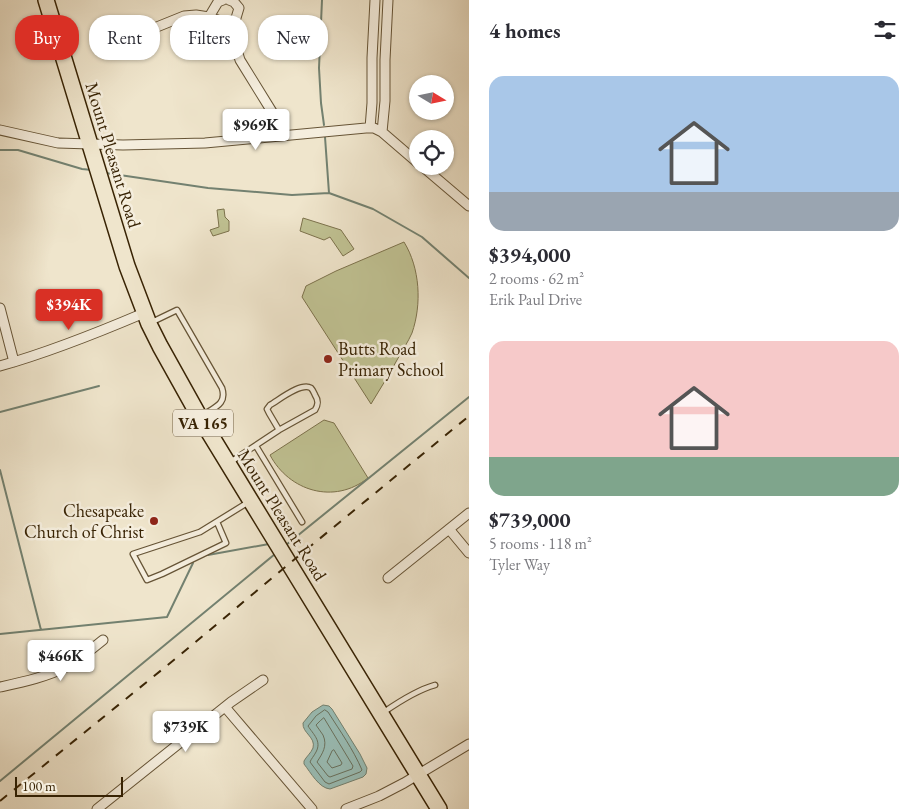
<!DOCTYPE html>
<html lang="en">
<head>
<meta charset="utf-8">
<style>
  :root { --surface:#fff; --page:#f2f2f3; --text:#2b2b33; --muted:#7c7c81; --accent:#d93025 }
  body { margin:0; font-family:"EB Garamond",serif; background:var(--page); color:var(--text); height:100vh; display:flex; flex-direction:column; font-size:19px; white-space:nowrap }
  * { box-sizing:border-box; margin:0 }
  p { font-size:16px; color:var(--muted) }
  .icon { flex:none; width:28px; height:28px; fill:none; stroke:currentColor; stroke-width:2; stroke-linecap:round; stroke-linejoin:round }
  .map { position:relative; flex:1; overflow:hidden }
  .drawer { display:flex; flex-direction:column; background:var(--surface); width:450px }
  .drawer>* { flex:none }
  .top-card { position:absolute; left:15px; top:15px; width:379px; height:45px; display:flex; gap:10px }
  .needle { width:32px; rotate:100deg }
  .tools { position:absolute; left:409px; top:75px; display:grid; gap:10px }
  .tools a { display:grid; place-items:center; width:45px; height:45px; border-radius:50%; background:var(--surface); box-shadow:0 1px 4px #0004; font-size:25px }
  .scale { position:absolute; left:15px; bottom:12px; width:108px; box-sizing:border-box; padding-left:5px; border:2px solid #382304; border-top:0; font-size:14px; line-height:18px; white-space:nowrap; color:#382304; -webkit-text-stroke:4px #f5eede; paint-order:stroke }
  .price { position:absolute; translate:-50% -42px; padding:0 11px; border-radius:5px; background:#fff; color:#222; font-size:16px; line-height:32px; filter:drop-shadow(0 1px 2px #0008) }
  .price::after { content:''; position:absolute; left:50%; top:30px; width:15px; height:11px; margin-left:-8px; background:inherit; clip-path:polygon(0 0,100% 0,50% 100%) }
  .price.active { background:var(--accent); color:#fff }
  ul { padding:0; list-style:none }
  li { display:grid; align-content:center; gap:10px; height:265px; padding:0 20px }
  li span { display:grid; place-items:center; height:155px; border-radius:15px; color:#555 }
  li>.icon { margin-inline-start:auto }
  span .icon { width:90px; height:90px; fill:#fffc; stroke-width:1 }
  li b { font-size:21px }
  h2 { display:flex; justify-content:space-between; align-items:center; height:60px; padding:0 20px; font-size:21px }
  .pill { padding:0 18px; border-radius:20px; background:var(--surface); box-shadow:0 1px 4px #0004; font-size:18px; line-height:45px }
  .pill.active { background:var(--accent); color:#fff }
  main { display:flex; flex:1; min-height:0 }
  .map>svg:first-child { display:block }
</style>
</head>
<body>
<main>
<div class="map">
<svg width="469" height="809" viewBox="0 0 469 809">
  <rect width="100%" height="100%" fill="#efe5cc"/>
  <filter id="stains"><feTurbulence type="fractalNoise" baseFrequency=".004" numOctaves="4"/><feColorMatrix values="0 0 0 0 .2 0 0 0 0 .09 0 0 0 0 .02 0 0 0 .5 -.17"/></filter>
  <radialGradient id="worn" r=".72"><stop offset=".6" stop-color="#630" stop-opacity="0"/><stop offset="1" stop-color="#630" stop-opacity=".3"/></radialGradient>
  <path fill="#c0c293" stroke="#7c724c" d="M224 209 225 217 229 221V231L213 236 210 230 219 227 217 210Z
    M303 218 341 230 354 249 343 256 330 237 324 240 300 231Z
    M404 242C420 268 422 304 412 333 408 342 402 351 397 360 389 375 380 389 371 404L302 297 306 286 336 271Z
    M324 420 334 423 368 478C334 505 289 491 270 455Z"/>
  <path fill="#9abfb8" stroke="#738170" d="M323 705 329 706 332 709 360 754 367 768 366 774 363 777 330 789C319 788 311 773 304 764V761C306 757 311 753 313 748 316 737 302 733 303 723L312 712Z"/>
  <g fill="none" stroke-linecap="round" stroke-linejoin="round">
    <path stroke="#69715e" stroke-width="1" d="M325 710 328 712C340 731 353 749 362 770L360 772 329 784 325 782 310 762C311 759 314 756 316 752 322 741 313 734 308 726L316 716Z
      M324 718 353 766 352 769 330 777 328 776 317 762C322 754 328 746 323 735 321 732 318 728 316 725L320 721Z
      M334 750 342 763 341 765 332 768 327 762 332 751Z"/>
    <path stroke="#738170" stroke-width="2" d="M322 0 319 68 321 103 324 125
      M325 137 329 193
      M0 150H18L82 169 92 170
      M106 173 208 188 292 195 329 193 373 209 422 237 469 278
      M0 412 99 386
      M0 470 41 630
      M286 545 469 397
      M208 555 269 544
      M0 634 167 617 193 563
      M0 781 275 554"/>
    <g stroke="#665436" stroke-width="7">
      <path id="lane" d="M150 323 177 310 222 388C227 404 215 407 203 415
        M256 446 302 522
        M229 463 279 430 315 410C318 405 319 401 315 395 314 393 313 390 311 388 301 382 279 400 270 405L267 409 269 413 279 430
        M217 522 226 543 162 574 147 580 133 554 200 532 247 503
        M384 712C400 701 417 690 435 685"/>
    </g>
    <g stroke="#665436" stroke-width="11">
      <path id="street" d="M209 17 218 2 223 0
        M227 27 236 18 239 8 234 2 229 0
        M132 37 184 16 196 15 209 17 220 21 227 27 233 37 240 60 274 115 280 136
        M370 128 372 103V58L375 0
        M0 130 58 143 123 145 205 143 366 128H374L382 132 418 163
        M382 132 385 101V60L388 0
        M422 166 469 206
        M0 308 14 362
        M0 366C50 352 97 333 144 313
        M449 529 469 553
        M388 578 469 513
        M0 687C23 682 47 677 68 666 81 658 92 649 103 640
        M225 707 312 809
        M97 809 231 702 263 680
        M346 809 379 796 404 783 469 744"/>
    </g>
    <g stroke="#382304" stroke-width="18">
      <path id="highway" d="M46 0 127 266 149 324 160 346 199 416 439 809"/>
    </g>
    <use href="#lane" stroke="#f5eede" stroke-width="4.5"/>
    <use href="#street" stroke="#f5eede" stroke-width="9"/>
    <use href="#highway" stroke="#efe5cc" stroke-width="15"/>
    <path stroke="#382304" stroke-width="2" stroke-dasharray="9 9" stroke-linecap="butt" d="M0 801 180 655 290 563 469 416"/>
  </g>
  <g fill="#8f2418" stroke="#f5eede" stroke-width="2">
    <circle cx="328" cy="359" r="5"/>
    <circle cx="154" cy="521" r="5"/>
  </g>
  <g text-anchor="middle" stroke-width="5" stroke-linejoin="round" paint-order="stroke">
    <rect fill="#f5eede" stroke="#716045" stroke-width="1" x="173" y="409.5" width="60" height="27" rx="4"/>
    <g font-size="16" font-weight="bold" fill="#382304">
      <text x="203" y="429">VA 165</text>
    </g>
    <g font-size="18" fill="#382304" stroke="#f5eede">
      <text transform="translate(113 155) rotate(73)" y="6">Mount Pleasant Road</text>
      <text transform="translate(282 515) rotate(58)" y="6">Mount Pleasant Road</text>
    </g>
    <g font-size="18" fill="#382304" stroke="#f5eede" text-anchor="start">
      <text x="338" y="355">Butts Road<tspan x="338" dy="21">Primary School</tspan></text>
      <text x="144" y="517" text-anchor="end">Chesapeake<tspan x="144" dy="21">Church of Christ</tspan></text>
    </g>
  </g>
  <rect width="100%" height="100%" filter="url(#stains)"/>
  <rect width="100%" height="100%" fill="url(#worn)"/>
</svg>
<div class="tools">
<a><svg class="needle" viewBox="-14 -14 28 28"><path d="M0-13l5 13h-10z" fill="#e53935"/><path d="M0 13l5-13h-10z" fill="#7c7c81"/></svg></a>
<a><svg class="icon" aria-label="locate" viewBox="0 0 24 24"><circle cx="12" cy="12" r="6"/><path d="M12 2v4M12 18v4M2 12h4M18 12h4"/></svg></a>
</div>
<div class="scale">100 m</div>
<b class="price" style="left:256px;top:151px">$969K</b>
<b class="price active" style="left:69px;top:331px">$394K</b>
<b class="price" style="left:61px;top:682px">$466K</b>
<b class="price" style="left:186px;top:753px">$739K</b>
<div class="top-card">
<a class="pill active">Buy</a>
<a class="pill">Rent</a>
<a class="pill">Filters</a>
<a class="pill">New</a>
</div>
</div>
<section class="drawer">
<h2>4 homes<svg class="icon" aria-label="filters" viewBox="0 0 24 24"><path d="M4 7h16M4 17h16"/><circle cx="9" cy="7" r="2"/><circle cx="15" cy="17" r="2"/></svg></h2>
<ul>
<li><span style="background:linear-gradient(#a9c7e8 75%,#9aa5b1 0)"><svg class="icon" aria-label="home" viewBox="0 0 24 24"><path d="M3 11l9-7 9 7M6 9v11h12V9"/></svg></span><div><b>$394,000</b><p>2 rooms · 62 m²</p><p>Erik Paul Drive</p></div></li>
<li><span style="background:linear-gradient(#f6c9c9 75%,#7fa58c 0)"><svg class="icon" aria-label="home" viewBox="0 0 24 24"><path d="M3 11l9-7 9 7M6 9v11h12V9"/></svg></span><div><b>$739,000</b><p>5 rooms · 118 m²</p><p>Tyler Way</p></div></li>
</ul>
</section>
</main>
</body>
</html>
